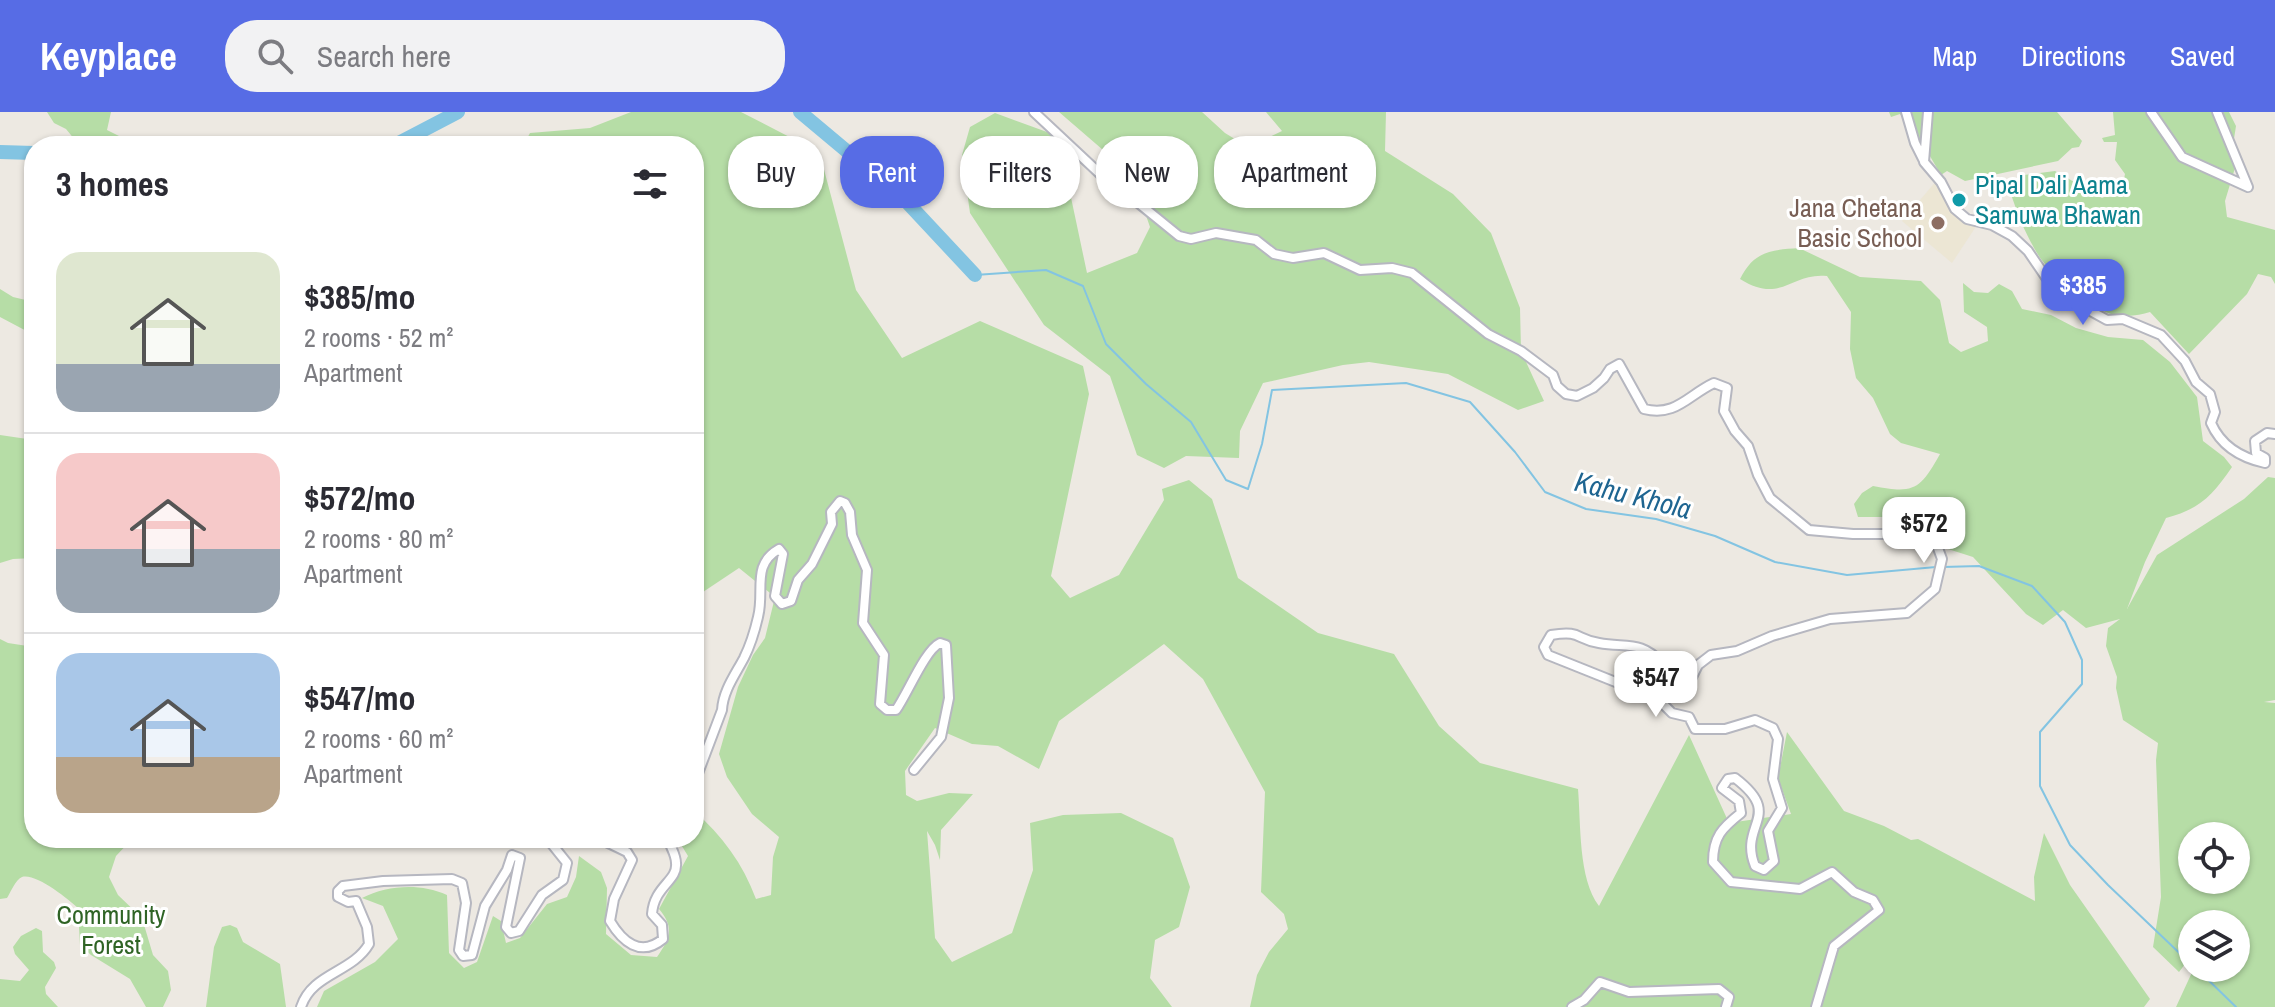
<!DOCTYPE html>
<html lang="en">
<head>
<meta charset="utf-8">
<style>
  :root { --surface:#fff; --page:#f2f2f3; --text:#2b2b33; --muted:#7c7c81; --line:#e1e1e2; --accent:#576ce5 }
  body { margin:0; font-family:"Archivo Narrow",sans-serif; background:var(--page); color:var(--text); height:100vh; display:flex; flex-direction:column; font-size:30px; white-space:nowrap }
  * { box-sizing:border-box; margin:0 }
  p { font-size:26px; color:var(--muted) }
  .icon { flex:none; width:44px; height:44px; fill:none; stroke:currentColor; stroke-width:2; stroke-linecap:round; stroke-linejoin:round }
  .map { position:relative; flex:1; overflow:hidden }
  .drawer { position:absolute; left:24px; top:24px; width:680px; height:712px; display:flex; flex-direction:column; background:var(--surface); border-radius:32px; box-shadow:0 2px 6px #0004 }
  .drawer>* { flex:none }
  .hud { position:absolute; left:728px; top:24px; width:760px; height:72px; display:flex; gap:16px }
  .tools { position:absolute; left:2178px; top:710px; display:grid; gap:16px }
  .tools a { display:grid; place-items:center; width:72px; height:72px; border-radius:50%; background:var(--surface); box-shadow:0 2px 6px #0004; font-size:40px }
  .price { position:absolute; translate:-50% -68px; padding:0 18px; border-radius:16px; background:#fff; color:#222; font-size:26px; line-height:52px; filter:drop-shadow(0 2px 4px #0008) }
  .price::after { content:''; position:absolute; left:50%; top:48px; width:24px; height:18px; margin-left:-12px; background:inherit; clip-path:polygon(0 0,100% 0,50% 100%) }
  .price.active { background:var(--accent); color:#fff }
  ul { padding:0; list-style:none }
  li { display:flex; align-items:center; gap:24px; height:200px; padding:0 32px }
  li+li { border-top:2px solid var(--line) }
  li span { display:grid; place-items:center; flex:none; width:224px; height:160px; border-radius:24px; color:#555 }
  li>.icon { margin-inline-start:auto }
  span .icon { width:96px; height:96px; fill:#fffc; stroke-width:1 }
  li b { font-size:34px }
  h2 { display:flex; justify-content:space-between; align-items:center; height:96px; padding:0 32px; font-size:34px }
  .chip { padding:0 28px; border-radius:32px; background:var(--surface); box-shadow:0 2px 6px #0004; font-size:28px; line-height:72px }
  .chip.active { background:var(--accent); color:#fff }
  header { display:flex; align-items:center; gap:48px; box-sizing:border-box; height:112px; padding:0 40px; background:var(--accent); color:#fff }
  header strong { font-size:38px }
  nav { display:flex; gap:44px; margin-inline-start:auto; font-size:28px }
  .search { width:560px; height:72px; background:var(--page); display:flex; align-items:center; gap:20px; box-sizing:border-box; padding:0 28px; border-radius:32px; color:var(--muted); font-size:30px }
  .map>svg:first-child { display:block }
</style>
</head>
<body>
<header>
<strong>Keyplace</strong>
<div class="search"><svg class="icon" aria-label="search" viewBox="0 0 24 24"><circle cx="10" cy="10" r="6"/><path d="M15 15l6 6"/></svg>Search here</div>
<nav><a>Map</a><a>Directions</a><a>Saved</a></nav>
</header>
<div class="map">
<svg width="2275" height="895" viewBox="0 0 2275 895">
  <rect width="100%" height="100%" fill="#ede9e2"/>
  <path fill="#ece6d4" d="M1938 67 1947 84 1977 113 1952 151 1902 109Z"/>
  <path fill="#b6dda6" fill-rule="evenodd" d="M47 0H111L107 18 131 30 134 34H80L66 17 54 11Z
    M631 0H741L803 32 822 50 856 178 902 246 980 209 1083 254 1089 282 1051 464 1070 486 1119 463 1164 388 1162 377 1189 368 1212 387 1238 466 1318 521 1394 542 1439 614 1480 651 1578 677C1581 711 1578 767 1599 794L1689 623 1729 711 1791 702 1778 666 1787 620 1844 699 1884 714 1911 728 1918 727 2035 789 2034 765 2044 721 2070 773 2150 887 2144 895H1250L1257 863 1269 840 1288 817 1284 802 1261 780 1265 680 1203 567 1164 532 1059 609 1039 657 998 634 972 632 935 616 905 659 906 683 917 689 949 681 973 682 941 718 940 748 935 733 927 719 935 826 952 850 1012 821 1033 758 1030 711 1063 703 1121 701 1173 726 1190 775 1179 815 1155 828 1150 866 1172 895H317L324 879 375 850 398 827 383 794 362 786C388 773 420 771 447 783L449 841 464 856 477 850 493 804 501 809 506 831 520 826 547 792 567 785 576 765 579 744 601 760 607 776 606 822 631 843 657 845C670 826 675 816 659 797L688 744 677 726H694V699C722 723 743 752 756 787L771 783 773 745 779 725 752 702 727 665 719 642 738 575 753 543 765 526 775 485 739 456 694 486V34H523L530 21 590 16Z
    M1059 0H1202L1225 21 1248 35 1282 19 1266 0H1386L1385 39 1453 82 1491 121 1520 196 1521 239 1544 289 1518 298 1448 262 1369 250 1343 253 1263 271 1240 319 1239 346 1186 344 1164 356 1137 343 1110 264 1044 213 970 101 962 43 970 15 995 1 1058 24 1087 161 1137 141 1150 115 1132 63Z
    M1889 0H2057L2082 29 2079 35 2072 36 2058 49 1965 69 1947 59 1941 63 1920 27 1900 2 1891 5Z
    M2113 0H2229L2236 14 2233 33 2238 46 2225 89 2227 105 2275 118V172L2271 165 2258 162 2247 182 2189 242 2150 200C2136 205 2115 206 2102 198 2082 188 2048 160 2037 141 2025 121 2017 101 2010 79L2024 63 2055 59 2102 86 2122 77 2125 62 2115 48 2117 30H2104L2102 26 2115 23Z
    M1799 136 1860 165 1921 169 1940 188 1949 231 1961 240 1988 229 1987 215 1964 200 1963 171 1974 180 1988 181 1999 172 2012 179 2022 197 2051 203 2076 216 2108 225 2143 228 2170 250 2197 285 2203 329 2224 345 2232 355C2212 384 2200 397 2166 406L2145 450 2127 497 2157 443 2244 387 2268 365 2275 366V588L2264 590 2275 591V895H2176L2194 856H2236V812H2192V843L2179 860 2153 835 2161 785 2156 648 2158 631 2123 608 2116 576 2117 565 2106 534 2108 516 2120 507 2086 516 2063 498 2043 513 2026 502 1973 445 1948 437 1939 420 1899 405H1858L1854 392 1862 381 1873 374C1914 382 1920 378 1940 342L1901 331 1890 322 1873 286 1856 266 1850 237 1851 200 1827 164C1791 160 1781 193 1740 167 1754 139 1771 138 1799 136ZM2192 724H2236V768H2192Z
    M0 177 13 185 34 190V223L0 205Z
    M0 323 34 328V446L13 447 0 451Z
    M0 527 8 531 34 535V726H133L116 744 109 765 118 783 142 806 153 843 168 859 171 878 163 895H146L130 867 91 843 80 833 78 796C68 787 36 761 22 765 15 768 11 780 7 786L0 787Z
    M230 813 237 816 243 830 280 852 286 895H206L214 835 222 815Z
    M36 816 42 819 43 840 54 850 56 856 45 875 46 882 58 895H0V867L20 869 29 858 15 842 13 835 21 824Z"/>
  <g fill="none" stroke-linecap="round" stroke-linejoin="round">
    <path stroke="#83c4e2" stroke-width="2" d="M975 163 1046 158 1083 174 1106 232 1146 272 1191 310 1226 368 1248 377 1262 332 1272 278 1406 271 1470 290 1515 340 1545 380 1586 397 1656 407 1715 424 1775 450 1847 463 1936 455
      M1943 455 1979 454 2032 474 2065 510 2082 548V572L2040 620V674L2070 733 2108 773 2192 853
      M2196 856 2236 895"/>
    <path stroke="#83c4e2" stroke-width="14" d="M800 0 904 87 975 163
      M393 34 458 0
      M0 40 34 41"/>
    <g stroke="#b6b7c0" stroke-width="12">
      <path id="street" d="M1034 0 1113 74 1131 85 1179 124 1191 127 1216 121 1256 128 1274 142 1293 146 1324 141 1360 158 1392 156 1412 161 1488 222 1521 239 1553 263 1557 274 1566 282 1577 284 1593 276 1604 266 1610 257 1619 252 1644 297C1676 305 1688 283 1714 271L1727 276 1724 299 1735 319 1748 334 1758 363 1770 386 1809 418 1853 422H1898L1935 428 1942 447 1935 477 1907 501 1830 507 1772 524 1737 539 1711 543 1698 553 1683 583C1671 575 1672 562 1663 552 1641 528 1627 536 1599 531 1575 527 1582 518 1551 523L1544 535 1548 543 1658 587 1672 601 1689 605 1695 617H1725L1755 608 1773 616 1778 627 1773 667 1782 696 1768 719 1774 749 1764 758 1755 754C1738 712 1785 704 1735 666L1728 667 1722 676 1739 689 1741 701C1722 716 1713 725 1713 750L1731 770 1800 777 1832 760 1854 780 1873 788 1879 798 1834 834 1816 895
        M1906 0 1915 31 1924 49
        M1928 0 1924 50 1941 70 1955 97 1967 107 1992 113 2012 124 2028 139 2056 180 2107 208 2123 207 2161 223 2185 249 2196 270 2210 282 2215 300 2211 311C2221 334 2242 346 2265 351V346L2256 341 2255 329 2267 321 2275 322
        M2151 0 2182 45 2248 75 2217 0
        M694 672 722 598C723 579 735 563 744 546 750 534 755 518 758 505 765 478 751 453 779 437L783 442 775 484 782 492 791 489 798 468 812 452 832 412 831 400 840 389 845 391 850 400 852 423 867 458 863 511 884 543 880 592 887 598H896C908 581 925 538 940 531L946 533 949 586 941 625 914 658
        M598 726 627 740 632 748 614 787 610 809C622 829 640 846 663 827L662 813 652 802C654 774 678 769 676 751 676 742 670 735 668 726
        M301 895C312 861 352 861 369 832L367 815 356 789 348 790 338 785V779L343 774 383 769 452 767 462 771 466 791 459 838 463 844 472 843 485 794 507 758 512 743 520 746 506 815 511 821 519 819 542 783 563 768 567 751 547 726
        M1572 895 1584 888 1600 870 1629 880 1719 877 1729 885 1726 895"/>
    </g>
    <use href="#street" stroke="#fff" stroke-width="8"/>
  </g>
  <circle fill="#0f9aa8" stroke="#fff" stroke-width="3" cx="1959" cy="88" r="8"/>
  <circle fill="#8d6e63" stroke="#fff" stroke-width="3" cx="1938" cy="111" r="8"/>
  <g text-anchor="middle" stroke-width="6" stroke-linejoin="round" paint-order="stroke">
    <g font-size="26" fill="#0d838f" stroke="#fff" text-anchor="start">
      <text x="1975" y="82">Pipal Dali Aama<tspan x="1975" dy="30">Samuwa Bhawan</tspan></text>
    </g>
    <g font-size="26" fill="#785e54" stroke="#fff" text-anchor="end">
      <text x="1922" y="105">Jana Chetana<tspan x="1922" dy="30">Basic School</tspan></text>
    </g>
    <g font-size="26" fill="#2f6425" stroke="#fff">
      <text x="111" y="812">Community<tspan x="111" dy="30">Forest</tspan></text>
    </g>
    <g font-size="28" font-style="italic" fill="#1e6591" stroke="#fff">
      <text transform="translate(1633 383) rotate(14)" y="10">Kahu Khola</text>
    </g>
  </g>
</svg>
<div class="tools">
<a><svg class="icon" aria-label="locate" viewBox="0 0 24 24"><circle cx="12" cy="12" r="6"/><path d="M12 2v4M12 18v4M2 12h4M18 12h4"/></svg></a>
<a><svg class="icon" aria-label="layers" viewBox="0 0 24 24"><path d="M12 4l9 5-9 5-9-5zM3 14l9 5 9-5"/></svg></a>
</div>
<b class="price active" style="left:2083px;top:215px">$385</b>
<b class="price" style="left:1924px;top:453px">$572</b>
<b class="price" style="left:1656px;top:607px">$547</b>
<div class="hud">
<a class="chip">Buy</a>
<a class="chip active">Rent</a>
<a class="chip">Filters</a>
<a class="chip">New</a>
<a class="chip">Apartment</a>
</div>
<section class="drawer">
<h2>3 homes<svg class="icon" aria-label="filters" viewBox="0 0 24 24"><path d="M4 7h16M4 17h16"/><circle cx="9" cy="7" r="2"/><circle cx="15" cy="17" r="2"/></svg></h2>
<ul>
<li><span style="background:linear-gradient(#dfe7d0 70%,#9aa5b1 0)"><svg class="icon" aria-label="home" viewBox="0 0 24 24"><path d="M3 11l9-7 9 7M6 9v11h12V9"/></svg></span><div><b>$385/mo</b><p>2 rooms · 52 m²</p><p>Apartment</p></div></li>
<li><span style="background:linear-gradient(#f6c9c9 60%,#9aa5b1 0)"><svg class="icon" aria-label="home" viewBox="0 0 24 24"><path d="M3 11l9-7 9 7M6 9v11h12V9"/></svg></span><div><b>$572/mo</b><p>2 rooms · 80 m²</p><p>Apartment</p></div></li>
<li><span style="background:linear-gradient(#a9c7e8 65%,#b9a48a 0)"><svg class="icon" aria-label="home" viewBox="0 0 24 24"><path d="M3 11l9-7 9 7M6 9v11h12V9"/></svg></span><div><b>$547/mo</b><p>2 rooms · 60 m²</p><p>Apartment</p></div></li>
</ul>
</section>
</div>
</body>
</html>
